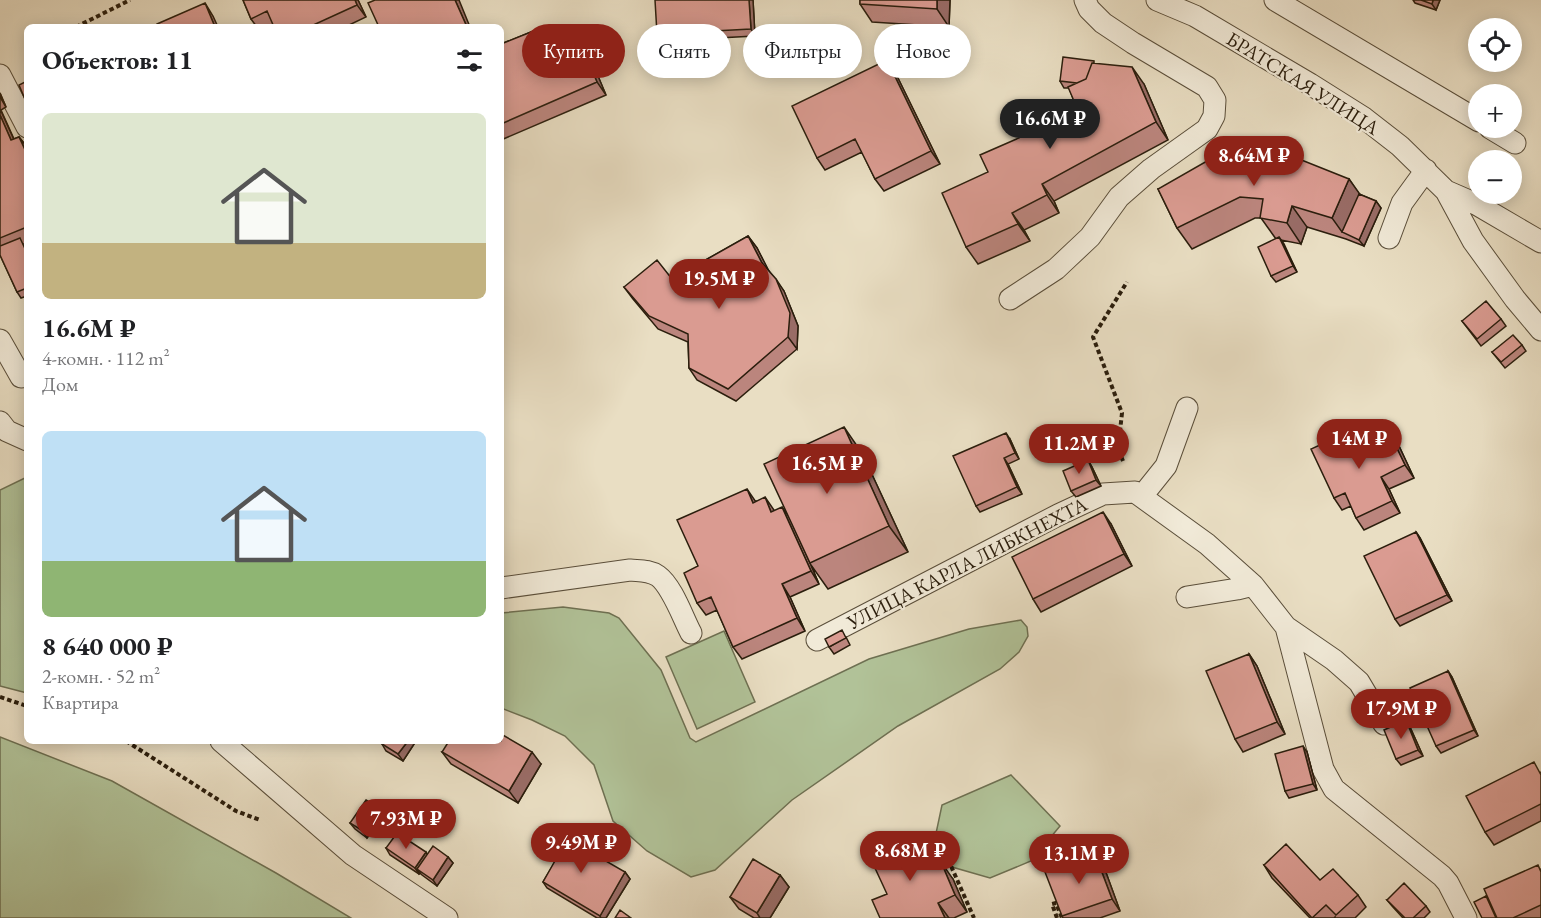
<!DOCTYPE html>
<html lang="ru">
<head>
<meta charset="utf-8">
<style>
  :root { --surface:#fff; --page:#f2f2f2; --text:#202124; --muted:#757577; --accent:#8f2418 }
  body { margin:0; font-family:"EB Garamond",serif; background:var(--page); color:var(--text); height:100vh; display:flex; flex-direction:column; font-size:22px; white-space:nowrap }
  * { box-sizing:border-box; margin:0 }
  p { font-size:20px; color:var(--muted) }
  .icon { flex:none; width:33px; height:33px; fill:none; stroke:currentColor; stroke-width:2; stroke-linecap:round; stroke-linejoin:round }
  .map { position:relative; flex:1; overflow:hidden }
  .drawer { position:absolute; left:24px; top:24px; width:480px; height:720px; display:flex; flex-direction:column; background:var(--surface); border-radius:9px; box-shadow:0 3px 15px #0003 }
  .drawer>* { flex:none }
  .guide { position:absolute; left:522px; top:24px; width:570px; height:54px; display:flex; gap:12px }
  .buttons { position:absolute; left:1468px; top:18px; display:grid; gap:12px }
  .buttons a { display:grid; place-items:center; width:54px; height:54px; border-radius:50%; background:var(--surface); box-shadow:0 3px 15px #0003; font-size:30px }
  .price { position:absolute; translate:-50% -51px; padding:0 14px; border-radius:21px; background:var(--accent); color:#fff; font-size:20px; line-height:39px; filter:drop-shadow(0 2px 3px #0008) }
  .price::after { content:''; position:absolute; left:50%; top:36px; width:18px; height:14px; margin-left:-9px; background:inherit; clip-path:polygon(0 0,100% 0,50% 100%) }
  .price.current { background:#222; color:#fff }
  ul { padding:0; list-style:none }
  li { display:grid; align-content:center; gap:12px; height:318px; padding:0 18px }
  li span { display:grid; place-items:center; height:186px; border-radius:9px; color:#555 }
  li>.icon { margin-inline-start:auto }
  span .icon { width:108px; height:108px; fill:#fffc; stroke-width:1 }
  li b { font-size:26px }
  h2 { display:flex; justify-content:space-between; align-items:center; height:72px; padding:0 18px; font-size:26px }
  .pill { padding:0 21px; border-radius:27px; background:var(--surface); box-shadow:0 3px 15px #0003; font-size:21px; line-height:54px }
  .pill.current { background:var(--accent); color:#fff }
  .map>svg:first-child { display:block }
</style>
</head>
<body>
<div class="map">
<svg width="1541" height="918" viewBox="0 0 1541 918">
  <rect width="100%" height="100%" fill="#e9dec3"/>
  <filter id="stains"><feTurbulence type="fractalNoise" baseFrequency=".00333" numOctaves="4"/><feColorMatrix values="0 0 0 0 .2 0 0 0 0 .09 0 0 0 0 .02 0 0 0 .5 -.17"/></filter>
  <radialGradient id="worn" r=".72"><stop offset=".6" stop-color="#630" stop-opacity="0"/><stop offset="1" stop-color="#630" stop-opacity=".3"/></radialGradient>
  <path fill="#b1c298" stroke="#6e7052" stroke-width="1.5" d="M27 477V693L0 686V490Z
    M563 607 609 613 619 618 661 670 690 738 696 742 869 659 969 629 1021 620 1027 627 1028 636 1019 652 1000 669 898 726 792 800 715 870 691 877 647 851 613 821 594 765 565 736 532 720 501 708V613Z
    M724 631 755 702 697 729 666 657Z
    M0 737 112 781 276 873 351 918H0Z
    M1011 775 1060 826 1031 861 990 878 952 867 935 838 942 805Z"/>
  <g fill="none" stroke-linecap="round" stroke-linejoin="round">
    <g stroke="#5a4e3a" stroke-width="23">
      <path id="lane" d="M1157 0 1195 16 1310 84 1364 118 1400 146 1446 191 1473 241 1515 299 1541 330
        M1275 0 1479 121
        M0 75 27 127
        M1490 128 1515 143
        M1446 191 1476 204 1541 242
        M1389 238 1402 203 1426 170
        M1010 299 1056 269 1090 237 1119 197 1151 169 1207 129 1214 116 1215 100 1207 87 1133 43 1103 23 1089 9 1085 0
        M0 340 21 377
        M0 422 7 431 27 440
        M1142 496 1166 466 1187 408
        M501 588 630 570C640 571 649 570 658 576 672 586 683 618 691 633
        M1187 597 1237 589 1253 585
        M1286 627 1334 660 1359 682 1384 724
        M817 640 1058 515 1103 494 1135 492 1207 544 1253 585 1286 627 1323 769 1334 789 1442 876 1448 883 1466 918
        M221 741 353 855 447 918"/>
    </g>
    <path stroke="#2b1e0d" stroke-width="4" stroke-dasharray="4.5 3" stroke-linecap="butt" d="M76 27 130 0
      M1123 461 1118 449 1122 413 1093 337 1127 282
      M0 697 27 706
      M126 741 236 811 260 820
      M942 867 936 851 943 848 974 918
      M1057 918 1052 904 1056 903 1062 918 1065 917"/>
    <use href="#lane" stroke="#f1ead8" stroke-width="21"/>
  </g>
  <path fill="#bb857d" stroke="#2b1e0d" stroke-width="1.5" d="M243 0H358L366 17 345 27H274L273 25 269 27H257L251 19Z
    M753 0 755 36 661 41 657 34Z
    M860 0H950L949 27 872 22 860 4Z
    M1413 0H1440L1436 10 1415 3Z
    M536 30 545 42 548 50 578 37 587 50 606 95 501 140V44Z
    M1096 64 1144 84 1168 140 1054 201 1059 213 1024 230 1030 241 978 264 966 247 988 172 1021 137 1074 101 1069 88H1064L1060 81Z
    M895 72 940 164 884 191 875 179 862 152 825 170 817 158Z
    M0 93 6 107 1 110 14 139 19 137 27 147V243L24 244 27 250V296L21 298 17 292 0 255Z
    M1349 179 1359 194 1376 201 1381 208 1364 246 1346 239 1307 227 1301 244 1281 240 1297 272 1276 282 1271 276 1276 239 1261 218H1255L1192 249 1177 228 1158 189Z
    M748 236 757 248 768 270 784 291 798 326 797 349 736 401 697 380 689 368 688 342 658 329 633 299 624 287 672 279Z
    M1501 319 1506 326 1481 346 1462 321Z
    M1522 345 1526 351 1505 368 1492 352Z
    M1389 432 1398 444 1414 478 1389 489 1400 513 1364 530 1356 518 1351 506 1342 510 1334 498 1346 433 1356 447Z
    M1010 439 1019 459 1008 464 1022 494 980 512 976 506Z
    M862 453 908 552 828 589 811 565 819 584 790 597 805 631 742 659 733 647 717 610 706 615 697 603 698 566 756 501 774 511 787 514Z
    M1088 460 1092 467 1101 486 1076 497 1071 491Z
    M1111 524 1132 566 1041 612 1033 599Z
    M1416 532 1420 538 1452 601 1400 626 1395 619Z
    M846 637 850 645 834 654 829 647Z
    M1249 654 1257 666 1285 734 1243 752 1235 739Z
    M1448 671 1452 677 1478 736 1441 753 1436 746Z
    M1410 727 1423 756 1401 765 1396 759Z
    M416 741 403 761 386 751 382 744Z
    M442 752 541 764 518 803 451 764Z
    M1307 752 1317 790 1289 798 1285 791Z
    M1541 772V821L1494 845 1485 832Z
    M383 815 367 838 355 829 350 823Z
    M918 833 930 850 936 864 953 879 967 912 954 918H880L887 894Z
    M386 848 448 857 453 863 437 886 422 875 420 873 419 874 390 855Z
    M543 851 625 872 630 879 606 918H597L547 888 543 882 555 862 548 858Z
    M1264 865 1320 880 1358 895 1366 907 1355 918H1335V917L1334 918H1310L1272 878Z
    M1104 867 1120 911 1100 918H1063L1062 916Z
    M1541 869V918H1482L1486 896Z
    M780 875 789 887 770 918H754L739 909 730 897Z
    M1387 900 1426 906 1430 912 1424 918H1403L1392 906Z"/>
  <path fill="#996c66" stroke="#2b1e0d" stroke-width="1.5" d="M355 0H358L366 17 357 5Z
    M455 0H459L470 27H467Z
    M749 0H753L755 36 751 29Z
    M937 0H950L949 27 937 9Z
    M1433 0H1440L1436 10 1432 4Z
    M205 3 213 16 218 27H215Z
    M536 30 545 42 554 63 546 51Z
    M578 37 587 50 606 95 597 82Z
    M887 60 895 72 940 164 931 151Z
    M1132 67 1144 84 1168 140 1156 122Z
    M0 93 6 107 0 97Z
    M0 109 20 153 11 140 0 115Z
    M19 137 27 147V154Z
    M1349 179 1364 200 1342 232 1332 218Z
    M1042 184 1054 201 1059 213 1047 195Z
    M1376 201 1381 208 1364 246 1359 240Z
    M1292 206 1307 227 1301 244 1287 223Z
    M1012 213 1024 230 1030 241 1018 224Z
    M748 236 757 248 771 275 762 263Z
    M1279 237 1284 244 1297 272 1293 266Z
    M776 279 784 291 798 326 797 349 788 337Z
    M844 427 862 453 908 552 889 526Z
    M1389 432 1398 444 1414 478 1405 465Z
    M1006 433 1010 439 1019 459 1015 453Z
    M1346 433 1355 445 1362 461 1354 448Z
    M1004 458 1008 464 1022 494 1017 487Z
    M1088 460 1092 467 1101 486 1096 480Z
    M1381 477 1389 489 1400 513 1392 501Z
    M747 489 756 502 753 503Z
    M765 497 774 510 780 524 771 512Z
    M782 507 791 519 819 584 811 571Z
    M1103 512 1111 524 1132 566 1124 554Z
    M1416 532 1420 538 1452 601 1447 595Z
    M782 584 790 597 805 631 797 618Z
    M1249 654 1257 666 1285 734 1277 722Z
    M1448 671 1452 677 1478 736 1474 730Z
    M1406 720 1410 727 1423 756 1418 750Z
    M408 741H416L403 761 398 754Z
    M1303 746 1307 752 1317 790 1313 784Z
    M532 752 541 764 518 803 509 791Z
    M379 808 383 815 367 838 363 831Z
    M918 833 930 850 945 883 933 866Z
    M426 852 430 859 417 869 420 873 419 874 415 868Z
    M1095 854 1104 867 1120 911 1112 899Z
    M448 857 453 863 437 886 433 880Z
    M941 862 953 879 967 912 955 895Z
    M625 872 630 879 606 918H601L600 916Z
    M780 875 789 887 770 918H760L757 913Z
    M938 903 949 918H945Z"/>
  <path fill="#da9b91" stroke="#2b1e0d" stroke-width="1.5" d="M243 0H355L357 5 309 27H274L267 11 251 19Z
    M375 0H455L467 27H379L368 3Z
    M655 0H749L751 29 657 34Z
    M860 0H937V9L860 4Z
    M1421 0H1433L1432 4Z
    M205 3 215 27H158L157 24Z
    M536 30 546 51 578 37 597 82 501 124V44Z
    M1063 57 1094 61V63H1092L1086 79 1077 83 1060 81Z
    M887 60 931 151 875 179 855 139 817 158 792 106Z
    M1092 63 1132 67 1156 122 1042 184 1047 195 1012 213 1018 224 966 247 942 193 988 172 980 155 1021 137 1016 127 1074 101 1068 87 1086 79Z
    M27 81V104L19 85Z
    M0 115 11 140 19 137 27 154V227L0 238Z
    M1247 149 1299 159 1349 179 1332 218 1292 206 1287 223 1260 218 1263 199 1240 197 1177 228 1158 189 1221 153Z
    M1359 194 1376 201 1359 240 1342 232Z
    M748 236 762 263 776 279 790 313 788 337 728 389 689 368 688 334 649 316 624 287 657 260 672 279Z
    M1279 237 1293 266 1271 276 1258 247Z
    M20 238 27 253V288L17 292 0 255V246Z
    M1486 301 1501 319 1477 339 1462 321Z
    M1513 335 1522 345 1501 362 1492 352Z
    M844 427 889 526 810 563 764 464Z
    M1389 432 1405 465 1381 477 1392 501 1356 518 1345 493 1334 498 1311 449 1346 433 1354 448Z
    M1006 433 1015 453 1004 458 1017 487 976 506 953 456Z
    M1088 460 1096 480 1071 491 1063 471Z
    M747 489 753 503 765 497 771 512 782 507 811 571 782 584 797 618 733 647 711 597 697 603 684 573 698 566 677 520Z
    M1103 512 1124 554 1033 599 1012 557Z
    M1416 532 1447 595 1395 619 1364 556Z
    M842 630 846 638 829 647 825 639Z
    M1249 654 1277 722 1235 739 1206 671Z
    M1448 671 1474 730 1436 746 1410 688Z
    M1406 720 1418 750 1396 759 1384 730Z
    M501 734 532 752 509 791 442 752 449 741H501Z
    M384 741H408L398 754 382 744Z
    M1303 746 1313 784 1285 791 1275 754Z
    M1534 762 1541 775V804L1485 832 1466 796Z
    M366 800 379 808 363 831 350 823Z
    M556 832 625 872 600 916 543 882 556 859 543 851Z
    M397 833 426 852 415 868 386 848Z
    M918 833 933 866 941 862 955 895 938 903 945 918H880L872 900 887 894 869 855Z
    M1286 844 1320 880 1333 869 1358 895 1336 915 1326 905 1312 918 1264 865Z
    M433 846 448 857 433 880 417 869Z
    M1095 854 1112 899 1062 916 1045 872Z
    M753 859 780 875 757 913 730 897Z
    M1538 865 1541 872V905L1513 918H1497L1484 889Z
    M1404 883 1426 906 1413 918H1405L1387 900Z
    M1486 896 1496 918H1482L1474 902Z
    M620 910 631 918H615Z"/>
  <g text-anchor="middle" stroke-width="4.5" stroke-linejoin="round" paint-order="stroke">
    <g font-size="20" fill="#2b1e0d" stroke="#f1ead8">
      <text transform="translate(1303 83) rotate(32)" y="7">БРАТСКАЯ УЛИЦА</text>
      <text transform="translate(967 563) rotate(-27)" y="7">УЛИЦА КАРЛА ЛИБКНЕХТА</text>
    </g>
  </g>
  <rect width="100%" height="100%" filter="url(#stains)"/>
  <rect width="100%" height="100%" fill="url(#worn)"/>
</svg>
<div class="buttons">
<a><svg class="icon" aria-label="locate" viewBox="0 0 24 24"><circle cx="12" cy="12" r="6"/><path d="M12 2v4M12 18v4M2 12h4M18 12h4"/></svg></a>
<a>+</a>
<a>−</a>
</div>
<b class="price current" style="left:1050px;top:150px">16.6M ₽</b>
<b class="price" style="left:1254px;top:187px">8.64M ₽</b>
<b class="price" style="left:719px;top:310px">19.5M ₽</b>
<b class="price" style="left:1359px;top:470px">14M ₽</b>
<b class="price" style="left:1079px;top:475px">11.2M ₽</b>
<b class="price" style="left:827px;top:495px">16.5M ₽</b>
<b class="price" style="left:1401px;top:740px">17.9M ₽</b>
<b class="price" style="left:406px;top:850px">7.93M ₽</b>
<b class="price" style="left:581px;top:874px">9.49M ₽</b>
<b class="price" style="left:910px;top:882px">8.68M ₽</b>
<b class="price" style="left:1079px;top:885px">13.1M ₽</b>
<div class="guide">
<a class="pill current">Купить</a>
<a class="pill">Снять</a>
<a class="pill">Фильтры</a>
<a class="pill">Новое</a>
</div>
<section class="drawer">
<h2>Объектов: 11<svg class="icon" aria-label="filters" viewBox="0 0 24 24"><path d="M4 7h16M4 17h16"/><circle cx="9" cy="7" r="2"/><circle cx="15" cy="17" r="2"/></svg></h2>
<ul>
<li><span style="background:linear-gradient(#dfe7d0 70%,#c2b280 0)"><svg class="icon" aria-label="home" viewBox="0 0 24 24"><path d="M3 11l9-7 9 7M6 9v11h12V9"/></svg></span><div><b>16.6M ₽</b><p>4-комн. · 112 m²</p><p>Дом</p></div></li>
<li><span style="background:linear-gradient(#bfe0f5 70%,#8fb573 0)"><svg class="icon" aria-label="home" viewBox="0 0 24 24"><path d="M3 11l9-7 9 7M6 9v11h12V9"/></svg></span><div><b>8 640 000 ₽</b><p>2-комн. · 52 m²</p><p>Квартира</p></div></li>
</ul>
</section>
</div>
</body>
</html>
